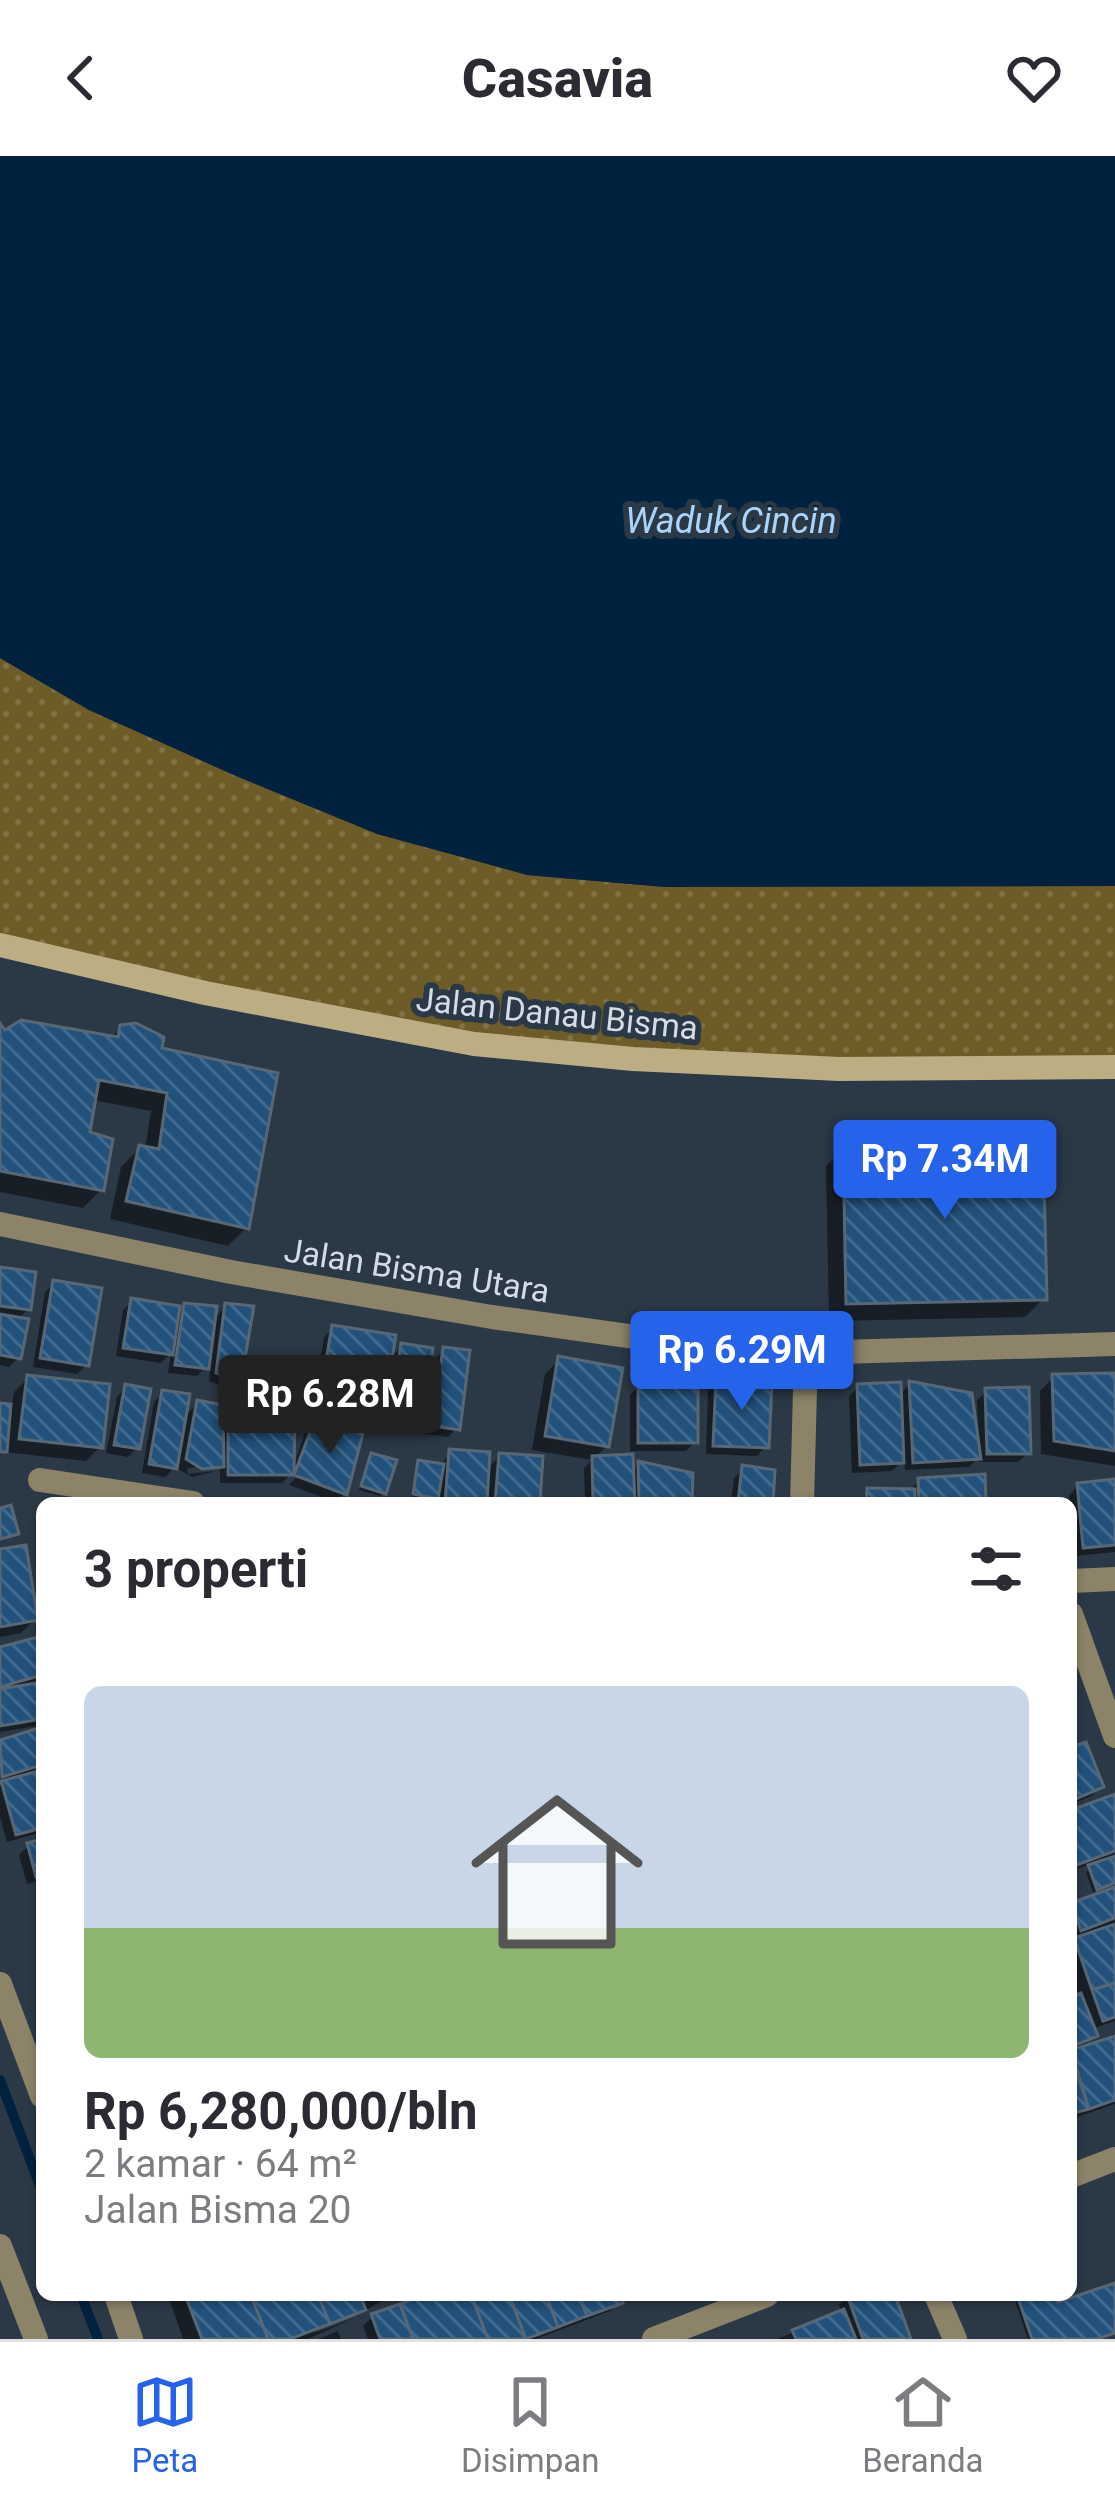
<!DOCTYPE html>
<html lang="id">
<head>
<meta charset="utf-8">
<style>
  :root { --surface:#fff; --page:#f7f7f7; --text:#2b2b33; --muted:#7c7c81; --line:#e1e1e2; --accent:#2563eb }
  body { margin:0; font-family:Roboto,sans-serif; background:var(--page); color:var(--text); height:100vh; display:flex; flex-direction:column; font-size:45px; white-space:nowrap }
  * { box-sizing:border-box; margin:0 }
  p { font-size:39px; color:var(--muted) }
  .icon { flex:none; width:66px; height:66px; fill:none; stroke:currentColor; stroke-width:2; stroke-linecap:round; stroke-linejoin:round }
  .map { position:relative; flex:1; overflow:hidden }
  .sheet { position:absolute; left:36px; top:1341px; width:1041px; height:804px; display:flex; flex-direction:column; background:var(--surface); border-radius:18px; box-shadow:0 3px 9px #0004 }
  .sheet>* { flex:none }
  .price { position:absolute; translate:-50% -102px; padding:0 27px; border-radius:12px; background:var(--accent); color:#fff; font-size:39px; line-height:78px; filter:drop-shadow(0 3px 6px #0008) }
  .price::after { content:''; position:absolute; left:50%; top:72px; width:36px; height:27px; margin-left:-18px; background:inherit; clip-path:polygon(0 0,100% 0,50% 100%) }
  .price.selected { background:#222; color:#fff }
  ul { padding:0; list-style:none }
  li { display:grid; align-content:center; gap:24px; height:636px; padding:0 48px }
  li+li { border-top:3px solid var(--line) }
  li span { display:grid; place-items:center; height:372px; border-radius:18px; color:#555 }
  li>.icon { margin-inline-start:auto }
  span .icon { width:216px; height:216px; fill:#fffc; stroke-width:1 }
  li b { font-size:51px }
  h2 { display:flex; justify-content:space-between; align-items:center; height:144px; padding:0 48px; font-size:51px }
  header { display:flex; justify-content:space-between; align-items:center; height:156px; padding:0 48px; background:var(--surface); font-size:54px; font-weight:800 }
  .tabs { display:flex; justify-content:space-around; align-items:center; height:168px; border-top:3px solid var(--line); background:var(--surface); font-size:33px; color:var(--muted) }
  .tabs a { display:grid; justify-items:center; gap:6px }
  .tabs .selected { color:var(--accent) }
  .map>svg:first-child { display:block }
</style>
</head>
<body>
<header><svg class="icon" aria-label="back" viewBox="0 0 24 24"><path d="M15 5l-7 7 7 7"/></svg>Casavia<svg class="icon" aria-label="heart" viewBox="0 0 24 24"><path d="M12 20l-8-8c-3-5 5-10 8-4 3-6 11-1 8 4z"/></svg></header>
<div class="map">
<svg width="1115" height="2183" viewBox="0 0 1115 2183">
  <defs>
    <pattern id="grass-dots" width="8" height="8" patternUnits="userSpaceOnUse" patternTransform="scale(3)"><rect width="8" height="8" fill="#6e5c28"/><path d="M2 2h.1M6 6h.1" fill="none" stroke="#827347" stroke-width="1.8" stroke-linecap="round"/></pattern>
    <pattern id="building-back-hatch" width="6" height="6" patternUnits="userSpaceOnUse" patternTransform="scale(3)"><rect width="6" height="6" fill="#22517b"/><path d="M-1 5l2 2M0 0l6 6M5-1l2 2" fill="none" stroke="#416a8e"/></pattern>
  </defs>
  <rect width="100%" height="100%" fill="#2b3946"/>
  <path fill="url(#grass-dots)" d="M0 502 89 554 236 620 527 719 665 731 1115 730V906L839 913 474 888 0 787Z"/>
  <path fill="#00223f" d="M0 0H1115V730L665 731 527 719 377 678 236 620 89 554 0 502Z"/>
  <path fill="#0007" d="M0 872 4 878 110 883 121 872 159 894 247 1071 228 1090 110 1063 121 1011 140 992 145 993 151 955 92 944 87 979 101 1034 83 1052 0 1036Z
    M844 992 1044 1142 1025 1161 829 1165 826 1010Z
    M0 1114 28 1153 17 1164 18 1202 9 1211 0 1209Z
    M54 1127 86 1209 77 1218 33 1211 45 1136Z
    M132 1145 176 1160 185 1150 212 1165 226 1150 238 1224 229 1233 209 1225 211 1206 197 1220 168 1217 171 1197 161 1207 116 1200 123 1154Z
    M333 1172 388 1204 402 1190 419 1264 410 1273 383 1269 387 1239 373 1254 314 1244 324 1181Z
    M444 1194 457 1272 448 1281 425 1278 435 1203Z
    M559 1204 607 1290 593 1303 631 1316 639 1308 689 1347H585L584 1312 592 1304 532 1294 545 1218Z
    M1115 1220V1310L1041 1298 1040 1235 1054 1221Z
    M28 1222 100 1291 86 1305 4 1296 0 1299V1250L12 1251 14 1236Z
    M717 1225 766 1290 757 1300 706 1298 708 1234Z
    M910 1228 974 1273 978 1272 977 1244 987 1235 1028 1297 1018 1306H979V1301L969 1311 905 1314 904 1303 892 1315 852 1317 849 1240 858 1231 899 1239Z
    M639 1230 695 1286 686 1295H630V1239Z
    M126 1231 137 1292 128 1301 106 1297 117 1241Z
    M163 1237 182 1263 198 1247 220 1262 230 1253 292 1314 305 1277 315 1268 345 1337 336 1346 289 1329 301 1316H293L282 1327H220V1310L216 1314V1309L187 1312 188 1318 216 1315 192 1321 175 1311 165 1321 142 1317 154 1246Z
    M450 1297 486 1314 500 1300 537 1347H438L439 1338 432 1345 411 1341 416 1311 419 1307 440 1310Z
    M372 1300 384 1337 380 1340 359 1334Z
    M743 1313 770 1347H731L734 1322Z
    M919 1325 983 1347H859L868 1335 909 1336Z
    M1115 1326V1396L1075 1400 1069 1339 1078 1330Z
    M0 1396 35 1463 21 1477 0 1481Z
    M42 1483V1569L0 1576V1494Z
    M42 1574V1676L7 1686 0 1661V1630L6 1624 0 1626V1587Z
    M1071 1595 1101 1631 1092 1640 1071 1648Z
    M1115 1641V1698L1107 1706 1115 1703V1728L1093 1736 1086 1716 1096 1706 1071 1715V1657Z
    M42 1686V1724L27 1728 19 1699 28 1690Z
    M1115 1734V1865L1092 1873 1095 1879 1080 1894 1115 1883V1948L1071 1963V1751Z
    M1115 2130V2178L1099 2183H1028L1013 2139H1053L1057 2150Z
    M168 2139H402H392L356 2160V2155L315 2171 317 2176 354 2162 308 2183H183Z
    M432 2139H639L619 2146 610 2155 536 2183H368L363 2170 372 2161Z
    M891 2139 907 2183H777L842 2157 839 2149 848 2140Z
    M338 2175 341 2183H319Z"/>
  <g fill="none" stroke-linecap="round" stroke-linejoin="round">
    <path stroke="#00223f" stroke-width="10" d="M0 1924 42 2035
      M81 2139 98 2183"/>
  </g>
  <path fill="url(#building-back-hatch)" stroke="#576776" stroke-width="3" d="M21 864 118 881 120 869 136 867 164 881 162 892 278 917 249 1073 126 1045 139 989 159 993 167 937 99 924 90 976 113 983 104 1035 0 1015V867L5 874Z
    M1043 984 1047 1144 846 1148 843 989Z
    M0 1111 36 1116 31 1154 0 1150Z
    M53 1124 102 1132 89 1210 40 1202Z
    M131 1142 180 1150 173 1199 123 1192Z
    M184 1147 217 1150 209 1213 175 1209Z
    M225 1147 254 1150 241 1225 216 1217Z
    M0 1158 29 1163 21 1203 0 1199Z
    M332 1169 396 1179 385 1246 321 1235Z
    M401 1187 433 1192 422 1265 391 1261Z
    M443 1191 470 1194 460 1274 433 1270Z
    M558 1200 623 1212 609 1291 545 1280Z
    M1115 1217V1295L1054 1285 1052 1218Z
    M27 1219 110 1228 103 1292 19 1283Z
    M716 1222 772 1225 769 1292 713 1290Z
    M909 1225 972 1237 981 1303 913 1307Z
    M901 1226 904 1307 860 1309 857 1228Z
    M638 1227H698V1287H638Z
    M125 1228 151 1233 140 1293 114 1289Z
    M1029 1231 1031 1298H987L985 1232Z
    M162 1234 190 1238 177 1313 149 1308Z
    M197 1244 223 1249 224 1311 202 1313 186 1303Z
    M0 1247 11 1248 7 1296H0Z
    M228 1250H295L294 1319H228Z
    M314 1265 363 1277 347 1339 294 1319Z
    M449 1293 490 1296 487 1347H445Z
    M371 1297 397 1304 386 1338 361 1330Z
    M499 1297 543 1300 540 1347H495Z
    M633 1298 635 1347H593L592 1300Z
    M418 1304 444 1308 438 1343 413 1338Z
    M638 1305 693 1317 692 1347H639Z
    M742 1309 775 1314 773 1347H738Z
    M985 1318 986 1347H919L918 1322Z
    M1115 1323V1389L1083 1392 1077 1327Z
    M867 1332 915 1333V1347H866Z
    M11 1349 19 1378 0 1383V1352Z
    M26 1389 38 1464 0 1471V1393Z
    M42 1480V1519L0 1531V1491Z
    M42 1526V1563L0 1570V1533Z
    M42 1571V1609L2 1621 0 1584Z
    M1086 1586 1104 1631 1071 1645V1591Z
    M42 1614V1672L16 1679 1 1625Z
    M1115 1638V1695L1071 1711V1654Z
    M42 1683V1719L36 1721 27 1687Z
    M1115 1700V1727L1097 1734 1088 1709Z
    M1115 1731V1762L1081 1775 1071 1747Z
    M1115 1768V1827L1092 1834 1074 1782Z
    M1115 1827V1861L1103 1865 1092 1834Z
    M1081 1837 1098 1880 1071 1891V1841Z
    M1115 1880V1944L1089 1953 1071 1894Z
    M1071 1899 1089 1953 1071 1958Z
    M1115 2127V2177L1097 2183H1032L1017 2139H1056L1058 2146Z
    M185 2139H251L268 2183H202Z
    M251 2139H318L330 2168 290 2183H268Z
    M318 2139H360L366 2154 330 2168Z
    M423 2139H471L488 2183H413L400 2148Z
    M471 2139H509L526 2183H488Z
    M509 2139H546L558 2171 526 2183Z
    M546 2139H579L587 2160 558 2171Z
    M579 2139H620L623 2147 587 2160Z
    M847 2139H895L911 2183H863Z
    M400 2148 413 2183H380L371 2158Z
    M844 2153 856 2183H796L792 2174Z"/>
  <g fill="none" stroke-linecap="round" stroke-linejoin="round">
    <path stroke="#8c8369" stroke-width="24" d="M0 1068 231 1116 492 1161 685 1188 806 1197 1115 1188
      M40 1324 193 1347
      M802 1347 806 1197
      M1071 1425 1115 1423
      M1071 1458 1115 1580
      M0 1828 42 1940
      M1071 2020 1115 2003
      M0 2090 36 2183
      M116 2139 131 2183
      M936 2139 955 2183
      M654 2183 767 2139"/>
    <path stroke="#bcad83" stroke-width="24" d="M0 789 205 837 474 888 633 903 839 913 1115 911"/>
  </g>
  <g text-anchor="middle" stroke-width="12" stroke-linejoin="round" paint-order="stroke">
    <g font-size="33" fill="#d4dde6" stroke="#2b3946">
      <text transform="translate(557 857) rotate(6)" y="12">Jalan Danau Bisma</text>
      <text transform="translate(417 1114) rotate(9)" y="12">Jalan Bisma Utara</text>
    </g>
    <g font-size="36" font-style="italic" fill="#abd4fb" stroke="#2b3946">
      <text x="731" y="377">Waduk Cincin</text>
    </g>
  </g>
</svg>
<b class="price" style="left:945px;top:1066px">Rp 7.34M</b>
<b class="price" style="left:742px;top:1257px">Rp 6.29M</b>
<b class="price selected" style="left:330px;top:1301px">Rp 6.28M</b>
<section class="sheet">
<h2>3 properti<svg class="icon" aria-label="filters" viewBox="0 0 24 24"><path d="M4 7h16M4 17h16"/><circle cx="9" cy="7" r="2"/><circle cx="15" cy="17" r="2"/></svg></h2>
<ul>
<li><span style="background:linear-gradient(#c9d6e8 65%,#8fb573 0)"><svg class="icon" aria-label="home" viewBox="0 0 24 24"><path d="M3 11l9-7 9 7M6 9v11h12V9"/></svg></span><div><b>Rp 6,280,000/bln</b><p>2 kamar · 64 m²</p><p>Jalan Bisma 20</p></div></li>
</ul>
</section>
</div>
<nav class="tabs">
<a class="selected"><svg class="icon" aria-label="map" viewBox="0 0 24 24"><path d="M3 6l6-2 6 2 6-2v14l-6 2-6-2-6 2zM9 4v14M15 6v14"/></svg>Peta</a>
<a><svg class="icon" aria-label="saved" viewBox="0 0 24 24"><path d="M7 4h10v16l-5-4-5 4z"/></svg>Disimpan</a>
<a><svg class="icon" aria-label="home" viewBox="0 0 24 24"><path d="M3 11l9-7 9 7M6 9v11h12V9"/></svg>Beranda</a>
</nav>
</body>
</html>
